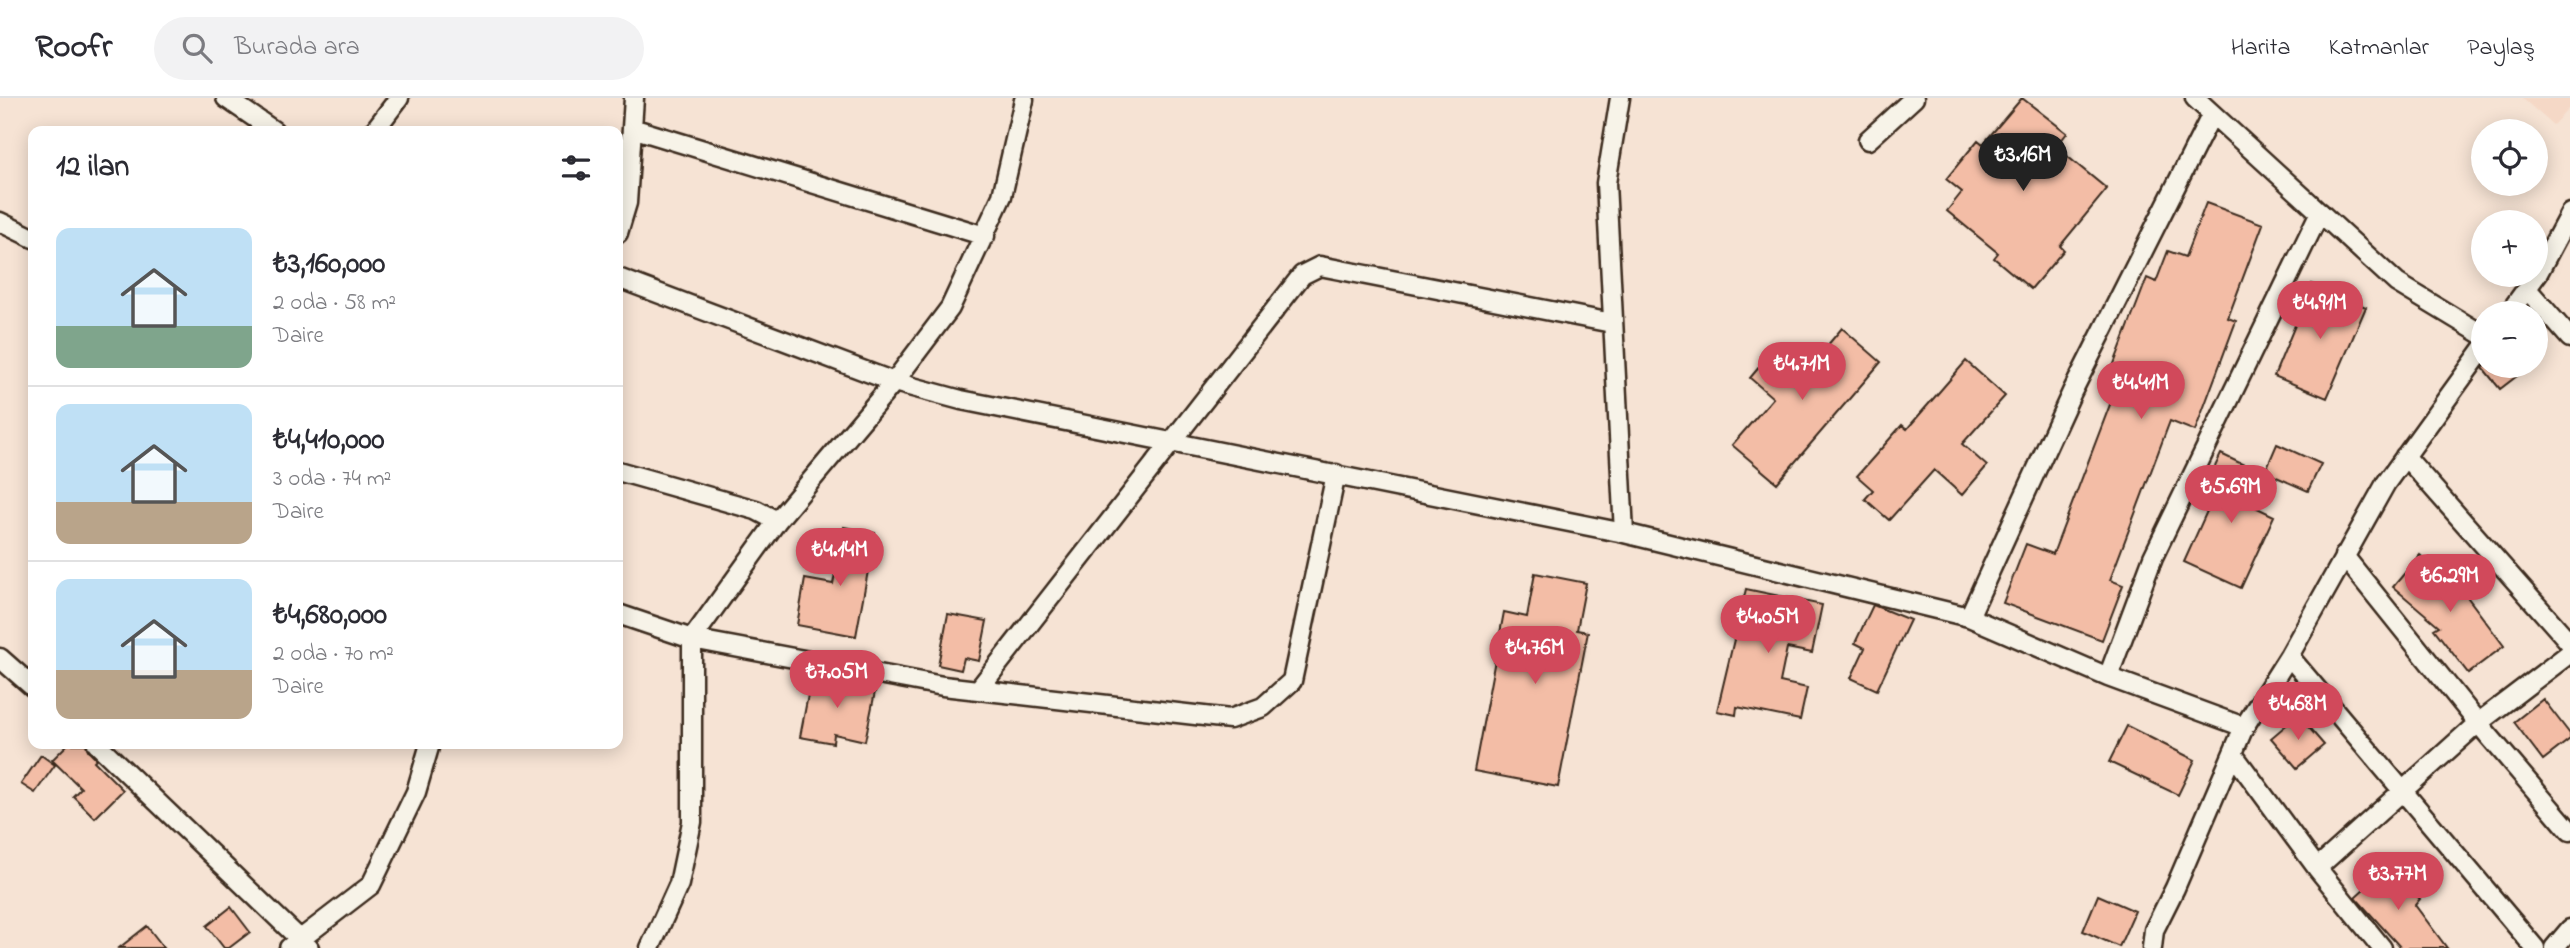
<!DOCTYPE html>
<html lang="tr">
<head>
<meta charset="utf-8">
<style>
  :root { --surface:#fff; --page:#f2f2f3; --text:#2b2b33; --muted:#7c7c81; --line:#e1e1e2; --accent:#d1495b }
  body { margin:0; font-family:"Indie Flower",sans-serif; background:var(--page); color:var(--text); height:100vh; display:flex; flex-direction:column; font-size:26px; white-space:nowrap }
  * { box-sizing:border-box; margin:0 }
  p { font-size:23px; color:var(--muted) }
  .icon { flex:none; width:38px; height:38px; fill:none; stroke:currentColor; stroke-width:2; stroke-linecap:round; stroke-linejoin:round }
  .map { position:relative; flex:1; overflow:hidden }
  .panel { position:absolute; left:28px; top:28px; width:595px; height:623px; display:flex; flex-direction:column; background:var(--surface); border-radius:14px; box-shadow:0 4px 18px #0003 }
  .panel>* { flex:none }
  .buttons { position:absolute; left:2471px; top:21px; display:grid; gap:14px }
  .buttons a { display:grid; place-items:center; width:77px; height:77px; border-radius:50%; background:var(--surface); box-shadow:0 4px 18px #0003; font-size:35px }
  .price { position:absolute; translate:-50% -60px; padding:0 16px; border-radius:24px; background:var(--accent); color:#fff; font-size:23px; line-height:46px; filter:drop-shadow(0 2px 4px #0008) }
  .price::after { content:''; position:absolute; left:50%; top:42px; width:21px; height:16px; margin-left:-10px; background:inherit; clip-path:polygon(0 0,100% 0,50% 100%) }
  .price.selected { background:#222; color:#fff }
  ul { padding:0; list-style:none }
  li { display:flex; align-items:center; gap:21px; height:175px; padding:0 28px }
  li+li { border-top:2px solid var(--line) }
  li span { display:grid; place-items:center; flex:none; width:196px; height:140px; border-radius:14px; color:#555 }
  li>.icon { margin-inline-start:auto }
  span .icon { width:84px; height:84px; fill:#fffc; stroke-width:1 }
  li b { font-size:30px }
  h2 { display:flex; justify-content:space-between; align-items:center; height:84px; padding:0 28px; font-size:30px }
  header { display:flex; align-items:center; gap:42px; box-sizing:border-box; height:98px; padding:0 35px; background:var(--surface); border-bottom:2px solid var(--line) }
  header strong { font-size:33px }
  nav { display:flex; gap:38px; margin-inline-start:auto; font-size:24px }
  .search { width:490px; height:63px; background:var(--page); display:flex; align-items:center; gap:18px; box-sizing:border-box; padding:0 24px; border-radius:38px; color:var(--muted); font-size:26px }
  .map>svg:first-child { display:block }
</style>
</head>
<body>
<header>
<strong>Roofr</strong>
<div class="search"><svg class="icon" aria-label="search" viewBox="0 0 24 24"><circle cx="10" cy="10" r="6"/><path d="M15 15l6 6"/></svg>Burada ara</div>
<nav><a>Harita</a><a>Katmanlar</a><a>Paylaş</a></nav>
</header>
<div class="map">
<svg width="2570" height="850" viewBox="0 0 2570 850">
  <rect width="100%" height="100%" fill="#f6e3d4"/>
  <filter id="ink" filterUnits="userSpaceOnUse"><feTurbulence type="fractalNoise" baseFrequency=".0143" numOctaves="2"/><feDisplacementMap in="SourceGraphic" scale="14" xChannelSelector="R" yChannelSelector="G"/><feConvolveMatrix kernelMatrix="1 2 1 2 8 2 1 2 1" color-interpolation-filters="sRGB"/></filter>
  <g filter="url(#ink)">
    <path fill="#f5d8c6" d="M2522 0H2570V9L2553 27Z"/>
    <path fill="#f3bda6" stroke="#3b2a1e" stroke-width="2" d="M2022 0 2067 35 2056 49 2107 91 2060 148 2064 152 2031 191 1994 160 1998 155 1947 113 1962 94 1946 81 1978 42 1983 46Z
      M2206 105 2263 126 2228 220 2236 223 2195 333 2170 323 2110 482 2123 487 2102 542 2003 505 2026 446 2053 456 2114 296 2104 292 2147 180 2156 184 2168 153 2185 159Z
      M2312 186 2366 209 2327 300 2274 278Z
      M1842 230 1881 264 1777 385 1732 347 1773 300 1750 280 1776 249 1805 274Z
      M1966 263 2005 298 1962 346 1987 368 1962 397 1934 372 1889 422 1865 401 1873 392 1857 378 1902 327 1907 331Z
      M2485 268H2530L2500 291 2483 270Z
      M2277 346 2321 366 2308 393 2265 374Z
      M2221 356 2265 377 2251 407 2274 418 2241 490 2184 464 2221 382 2211 377Z
      M844 429 875 435 856 538 797 527 805 481 833 486Z
      M2420 457 2462 492 2504 548 2468 575 2434 531 2439 528 2393 489Z
      M1535 475 1586 485 1577 532 1588 534 1558 689 1474 673 1504 514 1527 519Z
      M1746 491 1822 507 1812 555 1787 550 1780 584 1807 590 1800 622 1737 609 1736 617 1717 613Z
      M1873 507 1910 522 1877 592 1851 580 1865 550 1855 545Z
      M948 516 987 523 979 563 964 560 961 572 938 567Z
      M812 576 876 589 865 643 834 636 833 645 800 639Z
      M2543 601 2570 636V641L2543 662 2514 624Z
      M2298 617 2324 647 2297 670 2271 640Z
      M2127 628 2195 662 2178 697 2109 664Z
      M68 646H86L89 654 96 661 94 663 123 692 95 720 73 698 81 690 52 662Z
      M41 657 55 667 35 695 21 686Z
      M2389 768 2420 801 2415 807 2447 850H2401L2355 799Z
      M2098 797 2135 813 2119 849 2083 833Z
      M231 809 250 834 229 850H224L207 828Z
      M147 828 164 850H119Z"/>
    <g fill="none" stroke-linecap="round" stroke-linejoin="round">
      <g stroke="#3b2a1e" stroke-width="23">
        <path id="street" d="M226 0 274 33
          M1620 0 1606 85 1624 435
          M2195 0 2397 185 2483 237
          M632 30 985 138
          M374 33 399 0
          M1868 42 1914 0
          M0 124 33 140
          M618 135 627 105 634 0
          M618 180 894 284 961 302 1624 435 1969 519 2108 579 2244 629
          M2527 191 2570 240
          M2509 215 2538 175 2570 115
          M2405 358 2570 545
          M618 373 756 412 777 423
          M2344 458 2478 625 2570 733
          M618 516 692 541 943 588 1230 621 1263 609 1292 583 1336 376
          M1969 519 2072 294 2212 16
          M2289 558 2535 850
          M0 560 33 589
          M2108 579 2153 459 2320 114
          M978 592 1302 177 1320 168 1612 225
          M97 646 309 850
          M2233 656 2317 770 2382 850
          M2317 770 2478 625 2570 555
          M289 850 371 787 416 694 430 646
          M650 850 679 786 692 724V541L777 423 894 284 950 210 1002 98 1024 2
          M2152 850 2154 832 2175 790 2244 629 2289 558 2386 385 2483 251
          M2554 850 2570 831"/>
      </g>
      <use href="#street" stroke="#f7f3e8" stroke-width="18"/>
    </g>
  </g>
</svg>
<div class="buttons">
<a><svg class="icon" aria-label="locate" viewBox="0 0 24 24"><circle cx="12" cy="12" r="6"/><path d="M12 2v4M12 18v4M2 12h4M18 12h4"/></svg></a>
<a>+</a>
<a>−</a>
</div>
<b class="price selected" style="left:2023px;top:95px">₺3.16M</b>
<b class="price" style="left:2320px;top:243px">₺4.91M</b>
<b class="price" style="left:1802px;top:304px">₺4.71M</b>
<b class="price" style="left:2141px;top:323px">₺4.41M</b>
<b class="price" style="left:2231px;top:427px">₺5.69M</b>
<b class="price" style="left:840px;top:490px">₺4.14M</b>
<b class="price" style="left:2450px;top:516px">₺6.29M</b>
<b class="price" style="left:1768px;top:557px">₺4.05M</b>
<b class="price" style="left:1535px;top:588px">₺4.76M</b>
<b class="price" style="left:837px;top:612px">₺7.05M</b>
<b class="price" style="left:2298px;top:644px">₺4.68M</b>
<b class="price" style="left:2398px;top:814px">₺3.77M</b>
<section class="panel">
<h2>12 ilan<svg class="icon" aria-label="filters" viewBox="0 0 24 24"><path d="M4 7h16M4 17h16"/><circle cx="9" cy="7" r="2"/><circle cx="15" cy="17" r="2"/></svg></h2>
<ul>
<li><span style="background:linear-gradient(#bfe0f5 70%,#7fa58c 0)"><svg class="icon" aria-label="home" viewBox="0 0 24 24"><path d="M3 11l9-7 9 7M6 9v11h12V9"/></svg></span><div><b>₺3,160,000</b><p>2 oda · 58 m²</p><p>Daire</p></div></li>
<li><span style="background:linear-gradient(#bfe0f5 70%,#b9a48a 0)"><svg class="icon" aria-label="home" viewBox="0 0 24 24"><path d="M3 11l9-7 9 7M6 9v11h12V9"/></svg></span><div><b>₺4,410,000</b><p>3 oda · 74 m²</p><p>Daire</p></div></li>
<li><span style="background:linear-gradient(#bfe0f5 65%,#b9a48a 0)"><svg class="icon" aria-label="home" viewBox="0 0 24 24"><path d="M3 11l9-7 9 7M6 9v11h12V9"/></svg></span><div><b>₺4,680,000</b><p>2 oda · 70 m²</p><p>Daire</p></div></li>
</ul>
</section>
</div>
</body>
</html>
